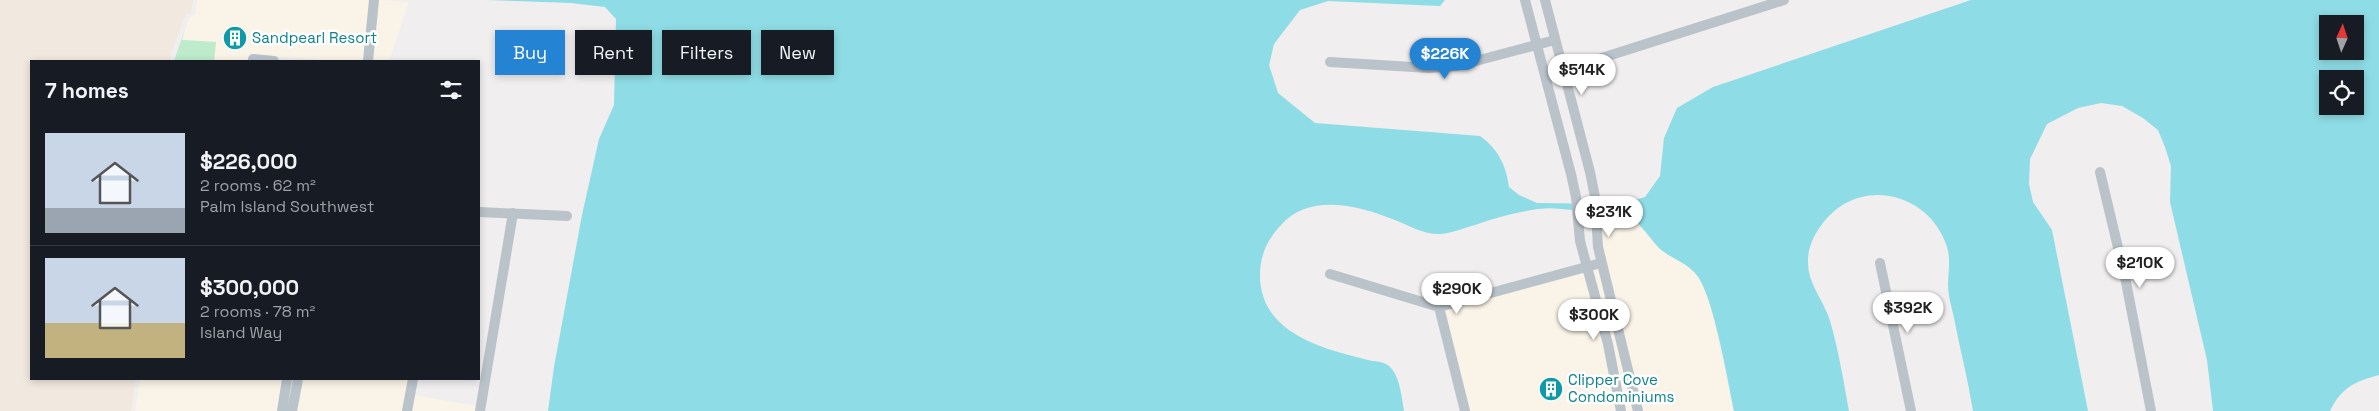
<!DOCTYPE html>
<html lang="en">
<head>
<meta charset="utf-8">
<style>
  :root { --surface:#171b24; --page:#242831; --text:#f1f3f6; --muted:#9ea1a6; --line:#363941; --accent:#2583d3 }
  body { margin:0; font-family:"Space Grotesk",sans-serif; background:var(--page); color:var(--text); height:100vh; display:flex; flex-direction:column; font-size:19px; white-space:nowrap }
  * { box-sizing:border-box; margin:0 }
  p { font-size:16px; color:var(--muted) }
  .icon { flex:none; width:28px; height:28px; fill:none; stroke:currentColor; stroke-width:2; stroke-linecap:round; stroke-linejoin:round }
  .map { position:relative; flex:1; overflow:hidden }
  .drawer { position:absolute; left:30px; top:60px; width:450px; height:320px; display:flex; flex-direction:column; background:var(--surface); border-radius:0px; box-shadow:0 2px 8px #0003 }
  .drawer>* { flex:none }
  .hud { position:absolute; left:495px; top:30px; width:475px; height:45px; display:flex; gap:10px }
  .needle { width:32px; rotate:3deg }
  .controls { position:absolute; left:2319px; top:15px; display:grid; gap:10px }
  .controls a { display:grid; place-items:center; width:45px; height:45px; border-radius:0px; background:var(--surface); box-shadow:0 2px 8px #0003; font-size:25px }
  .price { position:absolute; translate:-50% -42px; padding:0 11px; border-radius:18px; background:#fff; color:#222; font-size:16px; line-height:32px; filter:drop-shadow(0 1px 2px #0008) }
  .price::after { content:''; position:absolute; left:50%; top:30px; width:15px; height:11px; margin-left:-8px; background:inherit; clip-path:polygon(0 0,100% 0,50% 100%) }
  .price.active { background:var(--accent); color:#fff }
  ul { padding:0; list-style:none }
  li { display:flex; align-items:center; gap:15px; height:125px; padding:0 15px }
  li+li { border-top:1px solid var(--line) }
  li span { display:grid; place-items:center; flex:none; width:140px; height:100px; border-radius:0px; color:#555 }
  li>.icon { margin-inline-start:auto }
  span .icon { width:60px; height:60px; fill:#fffc; stroke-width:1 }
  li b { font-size:21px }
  h2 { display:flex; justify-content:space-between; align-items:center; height:60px; padding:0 15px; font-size:21px }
  .tag { padding:0 18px; border-radius:0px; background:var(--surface); box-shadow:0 2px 8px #0003; font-size:18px; line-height:45px }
  .tag.active { background:var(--accent); color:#fff }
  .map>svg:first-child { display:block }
</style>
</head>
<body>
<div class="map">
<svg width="2379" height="411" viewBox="0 0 2379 411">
  <rect width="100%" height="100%" fill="#f0eeee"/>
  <path fill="#faf3e7" d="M197 0H369L364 61H334L249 54 248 61H214L216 42 182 40 189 18 195 14Z
    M378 0 409 2 389 61H373Z
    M1599 209 1620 213 1636 222 1658 247 1680 260 1697 274 1708 295 1734 411H1643L1602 245Z
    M1598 269 1620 351 1634 411H1626L1612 343 1592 270Z
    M1583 273 1603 345 1616 411H1470L1445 311Z
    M140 379H266L282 381 277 411H135Z
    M303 379H408L402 411H297Z
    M415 395 476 406 475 411H412Z"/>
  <path fill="#beebcb" d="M184 32 182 40 216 42 214 61H174Z"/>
  <path fill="#f1e9df" d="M0 0H193L191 14H186L171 53 170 61H31V379H136L131 411H0Z"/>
  <path fill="#8edce5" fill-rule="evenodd" d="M485 0H1445L1440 6 1328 1 1300 10 1274 44 1269 65 1278 93 1315 123 1480 136C1498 149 1506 165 1509 187L1519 195 1537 203 1609 204 1629 202 1645 197 1660 176 1664 138 1677 108 1713 87 1971 0H2379V375C2354 382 2342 387 2330 411H2213L2207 360 2170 202 2171 166 2165 147 2158 130 2143 118 2122 106 2101 103 2078 108 2047 124 2030 159 2029 184 2033 202 2052 230 2088 411H1973C1968 380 1960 349 1954 318 1952 308 1948 296 1948 285 1948 272 1951 260 1947 247 1934 204 1884 181 1844 204 1827 214 1809 237 1808 259 1807 281 1820 295 1828 315 1837 341 1844 383 1849 411H1734C1728 382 1713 291 1695 273 1685 262 1670 258 1659 248 1651 240 1645 229 1636 222 1613 205 1598 212 1573 210 1561 209 1551 207 1538 209 1517 212 1495 218 1475 225 1463 228 1453 233 1441 234 1425 235 1410 226 1395 220 1360 206 1310 192 1281 225 1268 239 1261 253 1260 272 1258 333 1321 348 1368 360 1377 362 1386 361 1392 369 1400 379 1402 399 1404 411H548L554 367 582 215 599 139 614 105 616 19 605 7 571 3ZM2328 24H2355V51H2328ZM2328 79H2355V106H2328Z"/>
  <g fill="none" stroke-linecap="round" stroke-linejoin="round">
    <path stroke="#bac3ca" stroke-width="10" d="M1525 0 1571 174 1576 197 1580 241 1608 344 1621 411
      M1545 0 1590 172 1595 197 1598 247 1638 411
      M253 59 274 61
      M368 61 374 0
      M1330 62 1429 68 1457 66 1555 40
      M1545 76 1784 0
      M2100 172 2125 277 2151 411
      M479 212 567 216
      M1880 263 1911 411
      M1330 274 1439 307 1601 263
      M1439 307 1465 411
      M282 411 287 379
      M292 411 298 379
      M407 411 413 379
      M480 411 513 213"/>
  </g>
  <defs>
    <g id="building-disc" transform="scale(1.25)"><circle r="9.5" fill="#0f9aa8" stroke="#fff"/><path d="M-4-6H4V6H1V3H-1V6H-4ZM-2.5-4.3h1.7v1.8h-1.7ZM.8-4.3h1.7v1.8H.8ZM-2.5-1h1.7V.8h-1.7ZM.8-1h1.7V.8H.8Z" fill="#fff"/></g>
  </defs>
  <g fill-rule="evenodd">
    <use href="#building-disc" x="235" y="38"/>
    <use href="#building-disc" x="1551" y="389"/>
  </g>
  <g text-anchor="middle" stroke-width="5" stroke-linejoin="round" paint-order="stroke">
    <g font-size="15" fill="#0d838f" stroke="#fff" text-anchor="start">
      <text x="252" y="43">Sandpearl Resort</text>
      <text x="1568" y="385">Clipper Cove<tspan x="1568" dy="17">Condominiums</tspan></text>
    </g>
  </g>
</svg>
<div class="controls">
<a><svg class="needle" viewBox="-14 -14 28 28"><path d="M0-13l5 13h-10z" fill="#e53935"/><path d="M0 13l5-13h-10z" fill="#9ea1a6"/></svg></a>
<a><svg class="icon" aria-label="locate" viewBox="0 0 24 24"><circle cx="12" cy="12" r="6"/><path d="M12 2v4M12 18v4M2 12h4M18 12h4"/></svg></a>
</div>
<b class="price active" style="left:1445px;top:80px">$226K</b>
<b class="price" style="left:1582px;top:96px">$514K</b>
<b class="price" style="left:1609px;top:238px">$231K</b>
<b class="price" style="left:2140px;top:289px">$210K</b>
<b class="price" style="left:1457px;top:315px">$290K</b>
<b class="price" style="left:1908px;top:334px">$392K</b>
<b class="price" style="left:1594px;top:341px">$300K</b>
<div class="hud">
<a class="tag active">Buy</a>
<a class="tag">Rent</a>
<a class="tag">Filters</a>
<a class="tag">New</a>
</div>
<section class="drawer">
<h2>7 homes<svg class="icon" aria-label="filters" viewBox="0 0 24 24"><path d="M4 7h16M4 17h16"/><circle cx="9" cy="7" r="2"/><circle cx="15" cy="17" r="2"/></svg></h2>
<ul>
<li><span style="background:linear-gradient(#c9d6e8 75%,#9aa5b1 0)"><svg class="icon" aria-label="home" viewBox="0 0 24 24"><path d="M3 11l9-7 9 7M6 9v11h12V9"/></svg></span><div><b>$226,000</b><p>2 rooms · 62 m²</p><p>Palm Island Southwest</p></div></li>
<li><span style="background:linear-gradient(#c9d6e8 65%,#c2b280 0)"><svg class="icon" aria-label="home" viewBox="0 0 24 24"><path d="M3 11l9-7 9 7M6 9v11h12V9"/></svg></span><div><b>$300,000</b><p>2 rooms · 78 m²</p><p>Island Way</p></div></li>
</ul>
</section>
</div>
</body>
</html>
